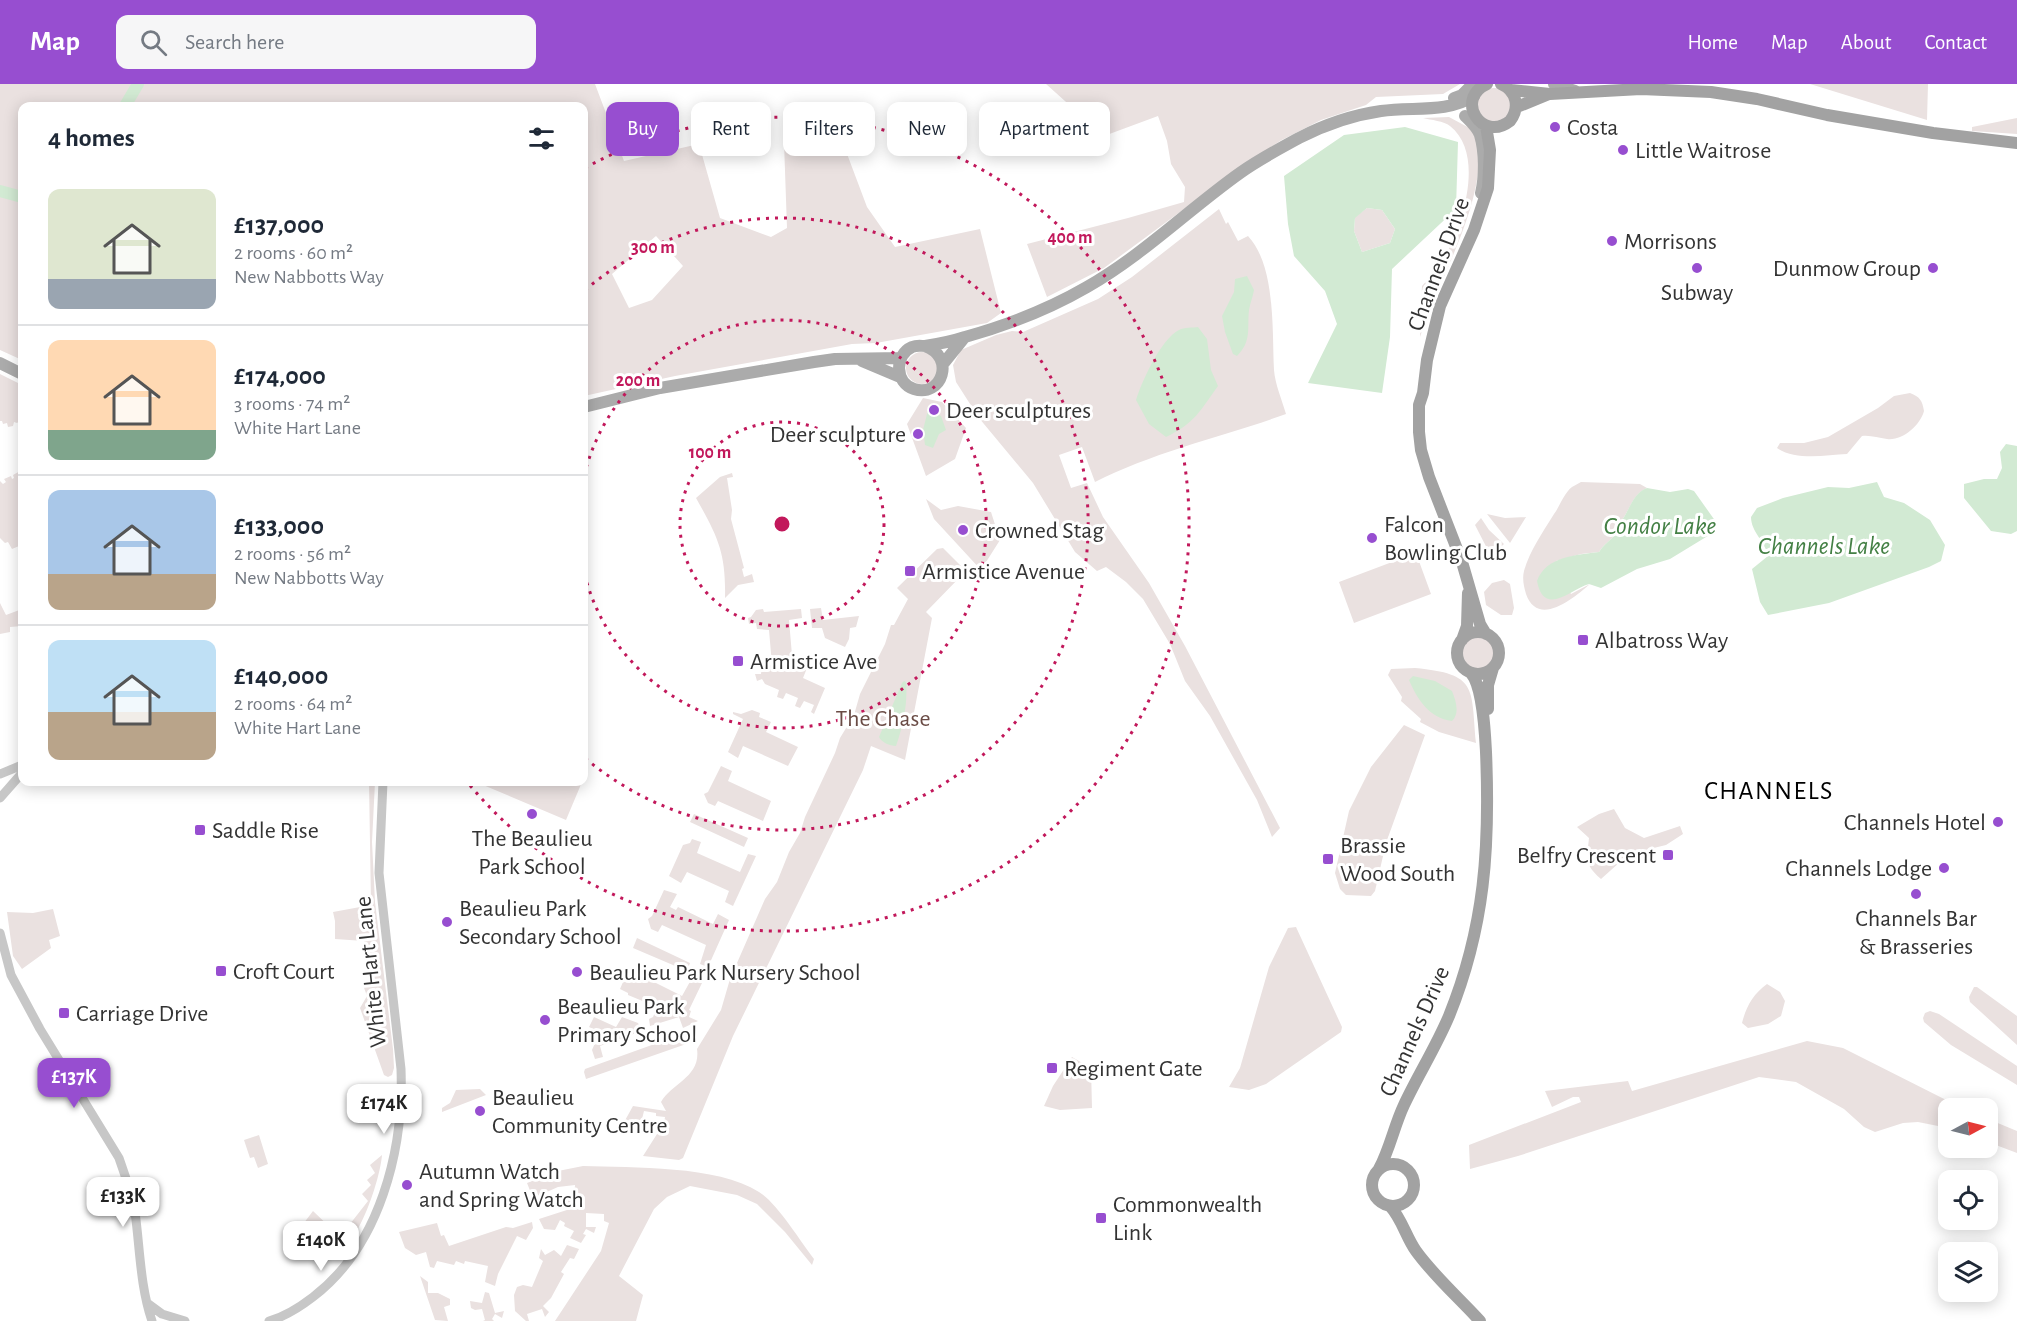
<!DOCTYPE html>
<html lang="en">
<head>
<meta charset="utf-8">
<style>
  :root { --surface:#fff; --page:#f6f6f7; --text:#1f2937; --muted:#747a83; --line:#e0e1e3; --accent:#974ed0 }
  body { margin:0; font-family:"Alegreya Sans",sans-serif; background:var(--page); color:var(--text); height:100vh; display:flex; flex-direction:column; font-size:22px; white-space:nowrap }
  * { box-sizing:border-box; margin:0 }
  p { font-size:20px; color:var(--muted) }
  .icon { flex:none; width:33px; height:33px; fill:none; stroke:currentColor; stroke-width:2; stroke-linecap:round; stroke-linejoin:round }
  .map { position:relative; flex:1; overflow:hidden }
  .side { position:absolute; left:18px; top:18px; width:570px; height:684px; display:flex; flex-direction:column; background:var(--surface); border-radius:12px; box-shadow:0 3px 15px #0003 }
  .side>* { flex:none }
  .banner { position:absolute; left:606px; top:18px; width:570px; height:54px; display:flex; gap:12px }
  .needle { width:39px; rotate:83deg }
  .fabs { position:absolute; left:1938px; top:1014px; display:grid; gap:12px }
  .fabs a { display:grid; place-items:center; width:60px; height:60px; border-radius:12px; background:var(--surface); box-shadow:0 3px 15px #0003; font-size:30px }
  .price { position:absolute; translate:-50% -51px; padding:0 14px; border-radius:12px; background:#fff; color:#222; font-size:20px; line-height:39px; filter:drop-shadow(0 2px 3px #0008) }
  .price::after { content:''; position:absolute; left:50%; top:36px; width:18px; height:14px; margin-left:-9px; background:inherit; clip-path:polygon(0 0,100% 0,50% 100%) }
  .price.active { background:var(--accent); color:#fff }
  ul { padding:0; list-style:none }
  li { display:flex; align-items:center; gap:18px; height:150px; padding:0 30px }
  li+li { border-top:2px solid var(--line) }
  li span { display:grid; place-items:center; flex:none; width:168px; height:120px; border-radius:12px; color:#555 }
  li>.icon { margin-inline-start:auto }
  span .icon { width:72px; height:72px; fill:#fffc; stroke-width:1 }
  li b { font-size:26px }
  h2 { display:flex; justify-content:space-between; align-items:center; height:72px; padding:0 30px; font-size:26px }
  .chip { padding:0 21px; border-radius:12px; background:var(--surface); box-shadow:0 3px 15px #0003; font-size:21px; line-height:54px }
  .chip.active { background:var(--accent); color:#fff }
  header { display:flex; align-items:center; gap:36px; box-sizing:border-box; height:84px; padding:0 30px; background:var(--accent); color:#fff }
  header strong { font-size:28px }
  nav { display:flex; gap:33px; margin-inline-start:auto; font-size:21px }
  .search { width:420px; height:54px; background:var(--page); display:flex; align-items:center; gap:15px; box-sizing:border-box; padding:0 21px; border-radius:12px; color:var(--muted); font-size:22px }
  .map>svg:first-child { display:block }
</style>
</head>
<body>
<header>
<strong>Map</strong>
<div class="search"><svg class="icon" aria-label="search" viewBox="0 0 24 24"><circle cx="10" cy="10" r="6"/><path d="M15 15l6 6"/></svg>Search here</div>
<nav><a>Home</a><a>Map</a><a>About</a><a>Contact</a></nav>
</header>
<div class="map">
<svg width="2017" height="1237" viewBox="0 0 2017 1237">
  <rect width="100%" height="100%" fill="#fff"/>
  <path fill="#eae1e0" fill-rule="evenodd" d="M0 0H595L624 77 699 60 720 134 771 153 787 144 783 30 829 22 867 123 895 163 980 145 1001 229 987 239 876 259 852 260 675 292 584 312V22H22V276L0 266ZM656 152 683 182 652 216 629 224 612 190Z
    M1046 0H1460L1443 10 1376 13 1366 21 1321 36 1280 57 1237 86 1104 184 1047 213 1027 160 1128 134 1184 118 1185 103 1171 80 1167 57 1158 32 1104 52Z
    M1810 0H1928L1927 36Z
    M1477 21a17 17 0 1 1 34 0a17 17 0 1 1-34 0Z
    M1449 33 1475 47C1476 58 1479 69 1479 79 1475 138 1438 197 1420 253L1422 202C1427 196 1434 191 1438 184 1460 151 1488 72 1450 42 1444 37 1431 36 1423 34Z
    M2017 34V50L1972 47V43Z
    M1367 124 1382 126 1395 145 1390 159 1362 168 1354 147 1355 133Z
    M1219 125 1226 140 1228 138 1238 157 1248 152C1276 182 1272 247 1274 286 1275 300 1282 316 1286 330 1225 352 1153 368 1095 398L1082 363 1059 371 1071 404 1087 399 1103 433 1149 499 1185 562 1280 744 1272 753 1257 716 1210 632 1185 597 1170 560 1143 515 1126 498 1106 483 1097 487 1075 468 1033 399 979 334 956 298 953 281 961 266 996 251 1012 247 1023 248 1098 215 1132 193Z
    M906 284a16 16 0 1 1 32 0a16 16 0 1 1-32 0Z
    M0 290 22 301V335L17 339 14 338 13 342 8 343 7 339 3 340 2 337H0Z
    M1910 309C1920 313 1922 316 1924 327 1920 342 1902 357 1887 355 1878 354 1871 351 1862 352L1847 370C1826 371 1796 377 1777 364L1780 359H1804L1828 353 1878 324 1894 312Z
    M923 314 942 318 966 344 955 375 926 392 907 340Z
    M22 386V468L19 462 12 465 8 458 5 459 0 454V397L3 400 6 398 4 395 11 392 12 395 14 394 13 391Z
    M732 389 733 393 727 394 732 426 731 435 744 484 742 485 744 493 752 490 754 498 738 501 725 514C726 469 718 453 696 414L720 393Z
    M1581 398 1640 400 1647 404C1633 410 1630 425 1622 436L1626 439C1618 451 1606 457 1599 468L1581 470 1556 477 1571 510 1590 500C1574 514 1538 544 1526 510 1524 503 1522 495 1524 487 1530 466 1543 448 1554 430 1560 422 1564 409 1572 403 1575 401 1578 400 1581 398Z
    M926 415 941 426 958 422 991 428 1000 456 981 486 934 435Z
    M1487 430 1505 434 1526 433 1510 459Z
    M1481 434 1489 446 1504 460 1491 472 1475 441Z
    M943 464 962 483 961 492 926 528 932 534 905 676 871 662 863 686 733 952 683 1074 679 1076 643 1072 664 1039 665 1033 656 1032V1029L644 1027 641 1039 637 1037 631 1048 623 1040 633 1022 666 1027 661 1018C672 999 701 993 697 965L721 926 730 895 765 815 777 798 789 768 800 749 805 733 835 669 840 654 854 631 860 610 885 560 891 541H894L908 515 897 504 937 465Z
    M1416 469 1431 510 1354 539 1339 498Z
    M1504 496 1510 500 1514 524 1512 531H1501L1486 521 1484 508 1492 499Z
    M0 519 6 531 22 525V542L10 543V548L0 550Z
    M821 524 823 536 859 532 856 543 850 544 849 555 845 563 825 554 822 544H812L810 525Z
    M763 525 764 528 801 525 802 534 789 536 793 583 807 584 803 594 825 604 814 630 811 628 814 621 804 617 800 624 795 622 798 614 786 609 783 615 777 613 779 606 765 600 762 595 757 597 755 590H761L762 582 772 581 769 546 757 545 756 539 749 540 748 534 751 533 756 526Z
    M1462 569a16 16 0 1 1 32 0a16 16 0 1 1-32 0Z
    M1415 584C1478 590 1471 603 1476 659L1439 648 1420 638 1421 635 1401 617 1402 613 1388 591 1391 585Z
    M752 626 760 629 759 633 771 638 766 648 798 663 788 682 743 662 738 674 728 668 743 635 733 630V628L741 630Z
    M1404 641 1425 651 1386 759 1375 807 1371 812 1346 811 1340 805 1335 789 1349 727 1371 683Z
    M721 682 732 687 728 697 771 717 763 737 718 717 715 722 708 719 704 710 708 708Z
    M369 698H375L372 758 375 818 393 965 394 984 392 991 388 993 384 991 360 924 367 912 363 901 369 897 368 883 372 873 364 857 335 855V837L333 828 371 821Z
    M476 698H582L566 736Z
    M1614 725 1625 744 1644 754 1680 742 1683 750 1666 761 1629 770 1601 795C1584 780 1587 775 1589 754L1577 743 1599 730Z
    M694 730 748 754 744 763 690 738Z
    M692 755 701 758 697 769 740 788 748 770 756 772 733 822 725 818 729 807 687 788 681 799 669 792 683 761 690 759Z
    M664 806 677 810 670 823 676 826 678 823 713 840 718 830 729 836 708 883 700 880 706 861 662 841 658 848 651 845 648 835 652 832Z
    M53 825 60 852 49 856 51 864 22 885 13 872 7 828 33 829Z
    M1296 843 1342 943 1341 948 1266 1000 1249 1006 1229 1003 1240 984 1269 883 1288 844Z
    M637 854 690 879 687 887 633 864Z
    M633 885 639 888 638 890 682 912 692 894 702 899 689 926 691 927 689 933 698 937 683 944 679 933 650 942 649 935 653 933 657 923 628 911V909L620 905 626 891 622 888Z
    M1767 900 1780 908 1785 917 1781 932 1768 940 1748 944 1742 939C1746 923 1753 910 1767 900Z
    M1974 903H1977L2017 932V961L1970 918 1969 913Z
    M1930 927 1939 930 2017 982V1001L1951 961 1924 938 1923 934 1925 929Z
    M594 933 616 943 622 933 638 939 642 947 600 962 603 973 595 975 592 966 595 959 600 958 604 950 589 943Z
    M688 948 691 949 692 958 586 995 584 988 585 985Z
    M1807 957 1843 964 1962 1024H1948V1044L1918 1038 1903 1039 1875 1048 1864 1043 1844 1025 1796 998 1759 993 1518 1072 1470 1085 1469 1061 1581 1018 1579 1013H1573L1552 1023 1545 1007 1628 997 1632 1007Z
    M1072 973 1091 984 1092 1024 1060 1026 1044 1022 1053 1002Z
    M480 1005 486 1011 442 1028V1024L450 1019 456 1006Z
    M1988 1035 2017 1047V1069L1988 1058Z
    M259 1051 268 1080 258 1084 254 1073 250 1074 244 1056Z
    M382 1071C380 1096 359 1160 335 1172L332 1158 339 1154 368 1117 362 1110 371 1101 367 1096 375 1089 370 1081Z
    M583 1082C633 1084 717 1081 759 1108 777 1119 800 1157 814 1175L812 1181 785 1148 757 1120 737 1111 690 1102 667 1113 654 1125 619 1192 643 1211 636 1237H555L601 1167 609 1139 604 1137V1130L586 1129V1143H596L594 1149 586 1145 583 1150 586 1151 581 1159 570 1154 574 1147 564 1142 565 1139 560 1136 555 1146 544 1145 539 1135 570 1125 567 1113H574L575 1101 558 1103 533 1114 527 1099 558 1087Z
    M313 1127 336 1149 288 1160Z
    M532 1138 533 1144 526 1156 517 1152 498 1190 495 1202 485 1198 488 1182 465 1177 464 1180 456 1177 454 1181 437 1177 434 1184 430 1183 426 1168 416 1171 405 1164 399 1148 437 1139 441 1152 444 1151 449 1162 506 1143 513 1144Z
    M567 1161 579 1165 574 1175 570 1174 561 1188 564 1190 551 1214 543 1222 549 1228 545 1233 542 1225 527 1230 529 1237H526L515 1227 514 1211 517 1203 523 1201 532 1203 543 1177 539 1174 541 1165 545 1171 554 1166 561 1172Z
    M420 1192 428 1198V1209H438L450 1215V1221L444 1223 448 1237 435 1236Z
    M485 1208 489 1209 495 1229 504 1227 502 1234 495 1230 492 1235 494 1237H483L485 1236 482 1225 475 1226 471 1224 470 1217 482 1219Z"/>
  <path fill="#d2ead3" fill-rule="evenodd" d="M1405 43 1458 58 1456 125 1392 185 1390 253 1382 309 1308 299 1337 240 1325 207 1294 172 1288 140 1284 92 1344 51ZM1367 124 1382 126 1395 145 1390 159 1362 168 1354 147 1355 134Z
    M1247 192 1254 206C1253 213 1250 219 1249 226 1247 245 1252 257 1237 272L1233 270 1225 248 1222 232 1234 208 1235 195Z
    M1198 243 1207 255 1211 286 1218 302C1200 327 1195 339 1166 353L1149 340 1136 316C1142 297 1161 255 1179 246 1184 243 1193 244 1198 243Z
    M928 326 941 332 946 346 939 350 933 364 925 361 923 346Z
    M2006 360 2017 362V447L2011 450 1991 447 1964 414V400L1984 395H1997L2002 384 2000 368Z
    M1877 398 1884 413 1904 419 1930 436 1945 461 1941 477 1929 483 1829 519 1768 531 1760 518 1752 485 1768 472C1765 457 1751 448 1751 433L1757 424 1783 414 1828 403 1849 404Z
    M1647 404 1670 408 1688 405 1694 407 1716 438 1711 450 1670 475 1637 485 1601 504 1589 500C1571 505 1544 534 1537 497 1546 472 1577 471 1599 468 1606 457 1618 451 1626 439L1622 436C1630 425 1633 409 1647 404Z
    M1413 592 1435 597 1452 607C1456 617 1460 629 1452 637 1429 634 1417 615 1409 596Z
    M904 597 906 598C908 619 903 642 896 662 890 662 881 658 879 653L902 599Z"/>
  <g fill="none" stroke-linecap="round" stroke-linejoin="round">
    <path stroke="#d2ead3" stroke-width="12" d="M125 22 138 0
      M0 107 22 113"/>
    <path stroke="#c7c7c7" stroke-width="9" d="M0 690 22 681
      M0 714 22 689
      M0 849 11 891 40 945 119 1074C125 1092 132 1109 135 1128 140 1164 140 1202 152 1237
      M147 1219 162 1230 185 1237
      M269 1237C284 1233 300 1223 313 1213 380 1162 404 1066 401 985L379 789 383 698"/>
    <path stroke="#ababab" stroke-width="12" d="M1554 0 1575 7
      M1454 14 1462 11 1473 0
      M1465 32C1471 38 1477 43 1480 51 1485 68 1485 92 1481 109
      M925 262C956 273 942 314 914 305 895 299 894 271 912 263 917 261 921 262 925 262 938 260 953 257 965 253 1008 241 1049 225 1087 203 1143 171 1188 126 1240 89 1258 76 1279 65 1299 54 1324 41 1353 31 1381 27 1412 22 1446 30 1474 12
      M862 277 900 293
      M0 279 22 290
      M943 280 964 254
      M584 323 660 304 814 278 835 275 901 274"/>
    <path stroke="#a2a2a2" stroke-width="12" d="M1487 0C1454 15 1482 59 1510 37 1520 24 1517 7 1501 0
      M1511 6 1550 10 1641 5 1711 8 1757 15 1827 31 1933 49 2017 59
      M1517 23 1549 10
      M1486 42 1490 66 1488 104 1474 146 1440 222 1427 276 1423 309 1419 321V348L1421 366 1429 393 1462 478 1480 540 1486 550
      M1457 569a21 21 0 1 1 42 0a21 21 0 1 1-42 0Z
      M1462 556 1467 542 1468 509
      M1488 625V601L1493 584
      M1372 1101a21 21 0 1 1 42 0a21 21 0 1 1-42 0Z
      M1379 1085C1390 1065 1394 1042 1404 1021 1418 991 1436 963 1449 932 1485 843 1490 763 1486 668 1485 649 1483 603 1471 589
      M1390 1122C1402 1135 1406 1153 1416 1167 1434 1192 1459 1214 1480 1237"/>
  </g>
  <g fill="none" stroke="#c2185b" stroke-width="3" stroke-dasharray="3 6">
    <circle cx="782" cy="440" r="102"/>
    <path d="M584 392A204 204 0 1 1 584 488"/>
    <path d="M585 206A306 306 0 1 1 585 674"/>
    <path d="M585 84A407 407 0 1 1 468 699"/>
  </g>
  <g fill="#974ed0" stroke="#fff" stroke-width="2">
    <circle cx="1555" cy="43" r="6"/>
    <circle cx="1623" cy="66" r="6"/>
    <circle cx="1612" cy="157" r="6"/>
    <circle cx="1697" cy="184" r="6"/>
    <circle cx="1933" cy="184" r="6"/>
    <circle cx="934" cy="326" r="6"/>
    <circle cx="918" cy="350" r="6"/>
    <circle cx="963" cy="446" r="6"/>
    <circle cx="1372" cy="454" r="6"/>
    <rect x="904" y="481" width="12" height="12" rx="3"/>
    <rect x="1577" y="550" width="12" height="12" rx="3"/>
    <rect x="732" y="571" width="12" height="12" rx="3"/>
    <circle cx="532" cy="730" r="6"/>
    <circle cx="1998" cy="738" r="6"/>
    <rect x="194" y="740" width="12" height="12" rx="3"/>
    <rect x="1662" y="765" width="12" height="12" rx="3"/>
    <rect x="1322" y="769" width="12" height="12" rx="3"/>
    <circle cx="1944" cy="784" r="6"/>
    <circle cx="1916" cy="810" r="6"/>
    <circle cx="447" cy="838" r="6"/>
    <rect x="215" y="881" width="12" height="12" rx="3"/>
    <circle cx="577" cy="888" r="6"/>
    <rect x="58" y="923" width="12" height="12" rx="3"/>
    <circle cx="545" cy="936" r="6"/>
    <rect x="1046" y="978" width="12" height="12" rx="3"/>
    <circle cx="480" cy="1027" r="6"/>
    <circle cx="407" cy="1101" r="6"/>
    <rect x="1095" y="1128" width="12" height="12" rx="3"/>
  </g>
  <g text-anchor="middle" stroke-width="6" stroke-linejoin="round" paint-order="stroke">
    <g font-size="24" fill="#333" stroke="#fff" text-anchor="start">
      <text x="1567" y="51">Costa</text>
      <text x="1635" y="74">Little Waitrose</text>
      <text x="1624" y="165">Morrisons</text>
      <text x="1921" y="192" text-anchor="end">Dunmow Group</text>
      <text x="1697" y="216" text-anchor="middle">Subway</text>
      <text x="946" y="334">Deer sculptures</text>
      <text x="906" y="358" text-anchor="end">Deer sculpture</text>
      <text x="1384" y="448">Falcon<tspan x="1384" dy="28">Bowling Club</tspan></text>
      <text x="975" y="454">Crowned Stag</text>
      <text x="922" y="495">Armistice Avenue</text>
      <text x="1595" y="564">Albatross Way</text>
      <text x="750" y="585">Armistice Ave</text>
      <text x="1986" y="746" text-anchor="end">Channels Hotel</text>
      <text x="212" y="754">Saddle Rise</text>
      <text x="532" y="762" text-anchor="middle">The Beaulieu<tspan x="532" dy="28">Park School</tspan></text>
      <text x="1340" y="769">Brassie<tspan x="1340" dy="28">Wood South</tspan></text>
      <text x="1656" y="779" text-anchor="end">Belfry Crescent</text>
      <text x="1932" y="792" text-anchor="end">Channels Lodge</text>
      <text x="459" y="832">Beaulieu Park<tspan x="459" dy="28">Secondary School</tspan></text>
      <text x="1916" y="842" text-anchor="middle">Channels Bar<tspan x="1916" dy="28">&amp; Brasseries</tspan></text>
      <text x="233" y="895">Croft Court</text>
      <text x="589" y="896">Beaulieu Park Nursery School</text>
      <text x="557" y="930">Beaulieu Park<tspan x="557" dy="28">Primary School</tspan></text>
      <text x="76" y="937">Carriage Drive</text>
      <text x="1064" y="992">Regiment Gate</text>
      <text x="492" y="1021">Beaulieu<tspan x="492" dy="28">Community Centre</tspan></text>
      <text x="419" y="1095">Autumn Watch<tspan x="419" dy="28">and Spring Watch</tspan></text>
      <text x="1113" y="1128">Commonwealth<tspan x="1113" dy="28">Link</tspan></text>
    </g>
    <g font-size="24" fill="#333" stroke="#fff">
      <text transform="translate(1438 180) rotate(-70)" y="8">Channels Drive</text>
      <text transform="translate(370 888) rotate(-96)" y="8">White Hart Lane</text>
      <text transform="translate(1414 947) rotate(-66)" y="8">Channels Drive</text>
    </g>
    <g font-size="24" fill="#6a4b45" stroke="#fff">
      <text x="883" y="642">The Chase</text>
    </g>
    <g font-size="26" font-style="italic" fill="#448045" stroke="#fff">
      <text x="1660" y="450">Condor Lake</text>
      <text x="1824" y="470">Channels Lake</text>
    </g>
    <g font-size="26" letter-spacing="1.5" fill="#000" stroke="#fff">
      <text x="1769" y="715">CHANNELS</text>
    </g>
  </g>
  <circle cx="782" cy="440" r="9" fill="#c2185b" stroke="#fff" stroke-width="3"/>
  <g font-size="18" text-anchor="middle" font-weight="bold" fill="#c2185b" stroke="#fff" stroke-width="6" stroke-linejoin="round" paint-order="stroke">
    <text x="1070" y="159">400 m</text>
    <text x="653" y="169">300 m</text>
    <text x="638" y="302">200 m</text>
    <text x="710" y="374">100 m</text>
  </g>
</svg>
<div class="fabs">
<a><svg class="needle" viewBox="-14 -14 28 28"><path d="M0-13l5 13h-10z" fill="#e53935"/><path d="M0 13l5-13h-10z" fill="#747a83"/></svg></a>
<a><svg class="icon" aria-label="locate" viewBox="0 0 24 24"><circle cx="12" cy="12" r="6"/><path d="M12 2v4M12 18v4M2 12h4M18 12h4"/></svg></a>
<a><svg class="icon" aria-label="layers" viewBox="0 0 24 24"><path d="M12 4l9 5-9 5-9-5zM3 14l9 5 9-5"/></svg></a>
</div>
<b class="price active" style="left:74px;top:1025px">£137K</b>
<b class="price" style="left:384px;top:1051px">£174K</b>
<b class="price" style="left:123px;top:1144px">£133K</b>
<b class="price" style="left:321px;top:1188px">£140K</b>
<div class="banner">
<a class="chip active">Buy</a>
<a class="chip">Rent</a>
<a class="chip">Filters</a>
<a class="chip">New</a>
<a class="chip">Apartment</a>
</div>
<section class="side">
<h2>4 homes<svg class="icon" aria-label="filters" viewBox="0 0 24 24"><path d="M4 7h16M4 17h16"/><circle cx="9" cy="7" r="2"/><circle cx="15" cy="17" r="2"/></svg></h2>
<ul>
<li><span style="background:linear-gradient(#dfe7d0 75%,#9aa5b1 0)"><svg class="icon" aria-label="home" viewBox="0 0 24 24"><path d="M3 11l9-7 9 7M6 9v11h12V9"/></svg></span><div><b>£137,000</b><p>2 rooms · 60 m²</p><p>New Nabbotts Way</p></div></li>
<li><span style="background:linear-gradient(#ffd9b3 75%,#7fa58c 0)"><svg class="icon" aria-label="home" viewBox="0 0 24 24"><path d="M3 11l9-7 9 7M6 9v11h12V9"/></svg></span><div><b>£174,000</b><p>3 rooms · 74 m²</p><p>White Hart Lane</p></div></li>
<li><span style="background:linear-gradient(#a9c7e8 70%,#b9a48a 0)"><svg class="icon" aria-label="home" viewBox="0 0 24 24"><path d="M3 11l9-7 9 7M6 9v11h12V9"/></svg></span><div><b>£133,000</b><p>2 rooms · 56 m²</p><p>New Nabbotts Way</p></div></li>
<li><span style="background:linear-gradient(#bfe0f5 60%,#b9a48a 0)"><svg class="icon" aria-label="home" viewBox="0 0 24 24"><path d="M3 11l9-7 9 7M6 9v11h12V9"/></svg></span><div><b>£140,000</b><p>2 rooms · 64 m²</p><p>White Hart Lane</p></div></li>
</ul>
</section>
</div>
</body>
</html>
